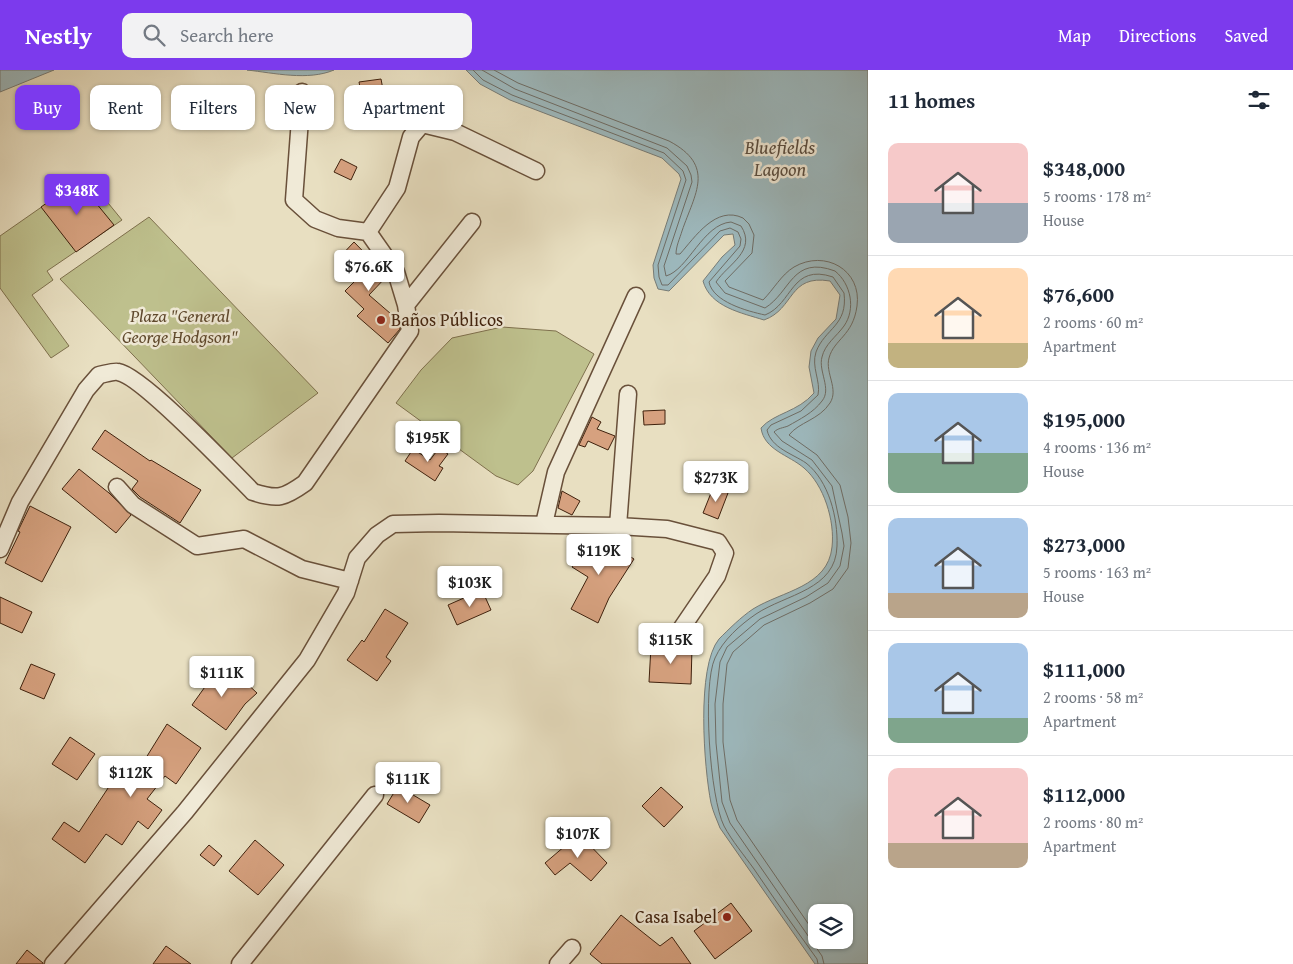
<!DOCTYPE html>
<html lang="en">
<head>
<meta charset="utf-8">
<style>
  :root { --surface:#fff; --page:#f2f2f3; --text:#1f2937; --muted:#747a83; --line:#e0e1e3; --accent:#7c3aed }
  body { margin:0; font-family:"Gentium Book Plus",serif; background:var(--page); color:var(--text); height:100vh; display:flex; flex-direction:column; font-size:19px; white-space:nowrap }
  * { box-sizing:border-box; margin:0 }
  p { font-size:16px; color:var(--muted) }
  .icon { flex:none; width:28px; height:28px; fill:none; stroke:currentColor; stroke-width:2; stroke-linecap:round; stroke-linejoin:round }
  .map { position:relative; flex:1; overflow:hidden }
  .panel { display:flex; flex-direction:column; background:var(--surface); width:425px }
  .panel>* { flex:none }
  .top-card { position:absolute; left:15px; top:15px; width:475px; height:45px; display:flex; gap:10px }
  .controls { position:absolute; left:808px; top:834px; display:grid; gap:10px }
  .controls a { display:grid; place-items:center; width:45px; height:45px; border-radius:10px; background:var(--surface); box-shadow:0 1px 4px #0004; font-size:25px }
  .price { position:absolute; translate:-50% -42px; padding:0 11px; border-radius:5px; background:#fff; color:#222; font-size:16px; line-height:32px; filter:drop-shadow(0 1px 2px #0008) }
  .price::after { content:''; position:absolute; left:50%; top:30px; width:15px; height:11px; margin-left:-8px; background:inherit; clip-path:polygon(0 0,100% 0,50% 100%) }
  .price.selected { background:var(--accent); color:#fff }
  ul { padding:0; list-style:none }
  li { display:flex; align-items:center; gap:15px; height:125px; padding:0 20px }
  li+li { border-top:1px solid var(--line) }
  li span { display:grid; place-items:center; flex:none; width:140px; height:100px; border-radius:10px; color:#555 }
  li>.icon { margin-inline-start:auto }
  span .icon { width:60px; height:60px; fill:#fffc; stroke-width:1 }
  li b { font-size:21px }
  h2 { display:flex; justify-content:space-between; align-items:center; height:60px; padding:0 20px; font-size:21px }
  .pill { padding:0 18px; border-radius:10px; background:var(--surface); box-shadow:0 1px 4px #0004; font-size:18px; line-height:45px }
  .pill.selected { background:var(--accent); color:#fff }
  header { display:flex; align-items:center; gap:30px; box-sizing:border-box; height:70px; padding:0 25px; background:var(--accent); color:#fff }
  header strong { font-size:24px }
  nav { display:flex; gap:28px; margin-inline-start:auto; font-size:18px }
  .search { width:350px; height:45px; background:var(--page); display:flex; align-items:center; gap:12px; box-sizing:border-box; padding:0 18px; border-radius:10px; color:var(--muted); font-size:19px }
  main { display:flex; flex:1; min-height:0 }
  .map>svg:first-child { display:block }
</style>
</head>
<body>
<header>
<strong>Nestly</strong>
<div class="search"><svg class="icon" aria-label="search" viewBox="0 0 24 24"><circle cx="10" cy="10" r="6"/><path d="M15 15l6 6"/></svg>Search here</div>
<nav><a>Map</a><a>Directions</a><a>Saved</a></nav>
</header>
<main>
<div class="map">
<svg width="868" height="894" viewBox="0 0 868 894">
  <rect width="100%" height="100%" fill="#e8dfc1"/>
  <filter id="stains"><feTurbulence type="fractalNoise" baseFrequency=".004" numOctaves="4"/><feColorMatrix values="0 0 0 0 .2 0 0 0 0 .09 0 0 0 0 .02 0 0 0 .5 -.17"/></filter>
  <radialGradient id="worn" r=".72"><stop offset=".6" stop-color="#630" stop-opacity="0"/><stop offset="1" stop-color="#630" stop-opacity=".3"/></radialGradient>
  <path fill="#bec08d" stroke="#7e704d" d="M86 106 122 150 47 201 53 210 32 225 69 276 51 288 0 218V166Z
    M149 147 318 323 232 388 60 209Z
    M502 257 556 261 594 284 533 401 518 415 496 406 396 333 421 300 452 268Z"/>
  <path fill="#9db9be" stroke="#777c77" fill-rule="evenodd" d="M0 0H54L0 22Z
    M247 0H334C308 11 274 3 247 0Z
    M466 0H868V894H815L720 758C717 750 713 742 711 733 704 698 696 597 719 569 729 559 741 547 753 539 782 521 828 517 832 477 835 451 824 415 804 398 789 385 764 380 761 358 774 343 798 342 814 323L809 297 811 281 818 268 836 249 840 225 830 211C788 204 795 239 764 250 742 243 710 237 703 211L722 187 735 175 733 164 724 165 669 221 658 219 654 208 653 195 681 109 679 104 662 88 510 30 480 14ZM816 842H844V870H816Z"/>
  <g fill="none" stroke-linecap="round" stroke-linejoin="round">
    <path stroke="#6e6d66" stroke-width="1" d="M473 0 483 10 512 25 664 83 683 101 686 110 658 195 659 207 662 215H668L720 161 730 158 738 162 741 169 740 176 709 212C713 232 747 241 765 245 793 234 791 193 833 207L844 223C848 256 825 258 816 282 811 297 821 311 818 325L801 341 771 355 767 360C771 378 793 384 806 393 829 411 838 448 837 476 836 520 786 524 756 544 740 555 723 570 715 588 702 616 710 728 724 756 732 771 744 785 754 799 775 830 796 860 817 889L818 894
      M482 0 515 19 667 78 687 96 691 105 692 112 664 196 666 206C688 200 703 154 731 152L741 156C757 181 728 194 716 212L725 223 765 238C791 222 792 185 835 201 851 214 856 239 844 256 836 267 825 274 822 287 818 301 832 319 822 331 813 343 800 349 788 356 783 358 778 358 774 362L782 371 812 390 832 416 842 463 844 476 840 496 828 513 806 527 760 549 727 577 720 592 715 634 716 673 722 732 730 753 822 886 824 894
      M494 0 518 13 669 71C716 96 695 123 682 161 680 168 676 176 676 184H680C695 167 716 135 743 148L749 154 754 165 752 183 725 211 729 217 763 230C774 219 781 205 794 197 825 179 862 200 857 236 853 266 834 269 829 288 825 303 839 319 830 333 819 350 799 352 789 365L817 385 840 415 848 447 851 473 848 498 833 519 810 533 764 555 733 582 727 594 723 634V672L730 730 737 750 816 865"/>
  </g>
  <path fill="#d6a17f" stroke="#3f210d" d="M381 9 384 25 362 28 359 12Z
    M341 89 357 97 351 110 334 102Z
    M78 111 114 155 76 182 41 137Z
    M354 172 387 206 369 225 398 250 400 259 388 273 357 246 364 239 345 221 357 209 337 190Z
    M665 340V354L644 355 643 341Z
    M592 347 601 352 597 359 615 366 608 380 588 371 585 377 579 375Z
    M105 360 150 391 151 390 201 420 180 453 140 427 132 419 138 411 92 379Z
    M439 378 448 384 439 396 443 398 435 411 405 391 413 379 430 390Z
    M79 399 109 423 131 445 116 463 62 419Z
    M713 418 728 423 718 449 703 443Z
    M562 421 580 431 572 445 558 438Z
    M30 436 71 457 42 512 5 493 20 462 18 461Z
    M592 466H598L634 489 609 528 598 553 571 539 588 507 572 497Z
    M482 520 491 540 457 555 448 535Z
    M0 527 32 542 22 563 0 553Z
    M385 539 408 553 386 587 391 591 377 611 347 590 362 570 364 572Z
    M651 576 692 578 691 614 649 612Z
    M31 594 55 604 44 629 20 619Z
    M209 595 235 618 243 610 257 623 245 634 226 660 192 635 207 614 198 607Z
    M167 654 201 678 176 714 165 706 147 729 162 740 148 759 138 751 122 775 106 764 85 793 52 769 64 752 79 762 116 706 133 719 150 695 144 691Z
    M70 667 95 684 77 710 52 694Z
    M398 716 430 735 419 753 387 734Z
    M661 717 683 737 664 757 642 736Z
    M579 764 607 793 591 811 570 793 555 805 545 793Z
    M255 770 284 795 258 825 229 801Z
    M209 775 222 786 214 796 200 785Z
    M731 833 752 861 715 889 694 861Z
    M621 845 660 876 672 867 691 894H602L590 884Z
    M166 876 191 894H153Z
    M27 880 43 893V894H16Z"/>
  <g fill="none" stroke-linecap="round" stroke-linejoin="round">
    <g stroke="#69503a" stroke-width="19">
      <path id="minor" d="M302 22 294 130 315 149 338 158 368 162 397 118 411 67 422 54 455 62 536 101
        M368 162 396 202 406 235 472 152
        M628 324 618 456 667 459 718 472 725 483 717 506 679 562
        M117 417 133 435 197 476 244 469 302 499 350 511
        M544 454 556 402 636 226
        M0 479 20 432 86 320 99 305C105 304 113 301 118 302 141 305 232 401 253 422 278 430 284 428 305 413L410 261 406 235
        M53 894 185 742 307 590 346 523 357 488 377 465 393 454 439 453 618 456
        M240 894 375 725
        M558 894 572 878"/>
    </g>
    <use href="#minor" stroke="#f0ead7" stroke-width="16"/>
  </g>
  <g fill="#8f2418" stroke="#f0ead7" stroke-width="2">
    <circle cx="381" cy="250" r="5"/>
    <circle cx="727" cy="847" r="5"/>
  </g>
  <g text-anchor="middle" stroke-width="5" stroke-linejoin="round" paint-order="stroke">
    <g font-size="18" font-style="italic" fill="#5f492d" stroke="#f0ead7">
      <text x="180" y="252">Plaza "General<tspan x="180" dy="21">George Hodgson"</tspan></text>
    </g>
    <g font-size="18" fill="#3f210d" stroke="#f0ead7" text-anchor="start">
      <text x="391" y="256">Baños Públicos</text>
      <text x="717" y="853" text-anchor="end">Casa Isabel</text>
    </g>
    <g font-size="19" font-style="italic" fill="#5b4f42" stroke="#f0ead7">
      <text x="780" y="84">Bluefields<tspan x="780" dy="22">Lagoon</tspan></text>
    </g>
  </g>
  <rect width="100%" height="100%" filter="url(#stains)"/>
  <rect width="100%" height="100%" fill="url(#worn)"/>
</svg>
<div class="controls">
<a><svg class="icon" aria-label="layers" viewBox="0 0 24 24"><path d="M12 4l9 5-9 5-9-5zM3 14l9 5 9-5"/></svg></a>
</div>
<b class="price selected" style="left:77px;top:146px">$348K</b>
<b class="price" style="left:369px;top:222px">$76.6K</b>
<b class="price" style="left:428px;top:393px">$195K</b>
<b class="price" style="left:716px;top:433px">$273K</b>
<b class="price" style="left:599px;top:506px">$119K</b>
<b class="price" style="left:470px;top:538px">$103K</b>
<b class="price" style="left:671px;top:595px">$115K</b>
<b class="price" style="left:222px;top:628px">$111K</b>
<b class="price" style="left:131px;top:728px">$112K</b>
<b class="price" style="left:408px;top:734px">$111K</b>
<b class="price" style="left:578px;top:789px">$107K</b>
<div class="top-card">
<a class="pill selected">Buy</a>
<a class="pill">Rent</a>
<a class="pill">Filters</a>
<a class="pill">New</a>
<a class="pill">Apartment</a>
</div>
</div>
<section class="panel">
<h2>11 homes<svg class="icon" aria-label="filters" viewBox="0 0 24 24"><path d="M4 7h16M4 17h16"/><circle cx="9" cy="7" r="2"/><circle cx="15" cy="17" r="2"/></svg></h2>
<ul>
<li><span style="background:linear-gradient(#f6c9c9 60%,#9aa5b1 0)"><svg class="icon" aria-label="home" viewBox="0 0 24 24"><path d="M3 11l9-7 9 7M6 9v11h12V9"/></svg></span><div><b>$348,000</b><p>5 rooms · 178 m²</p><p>House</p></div></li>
<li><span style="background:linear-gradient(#ffd9b3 75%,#c2b280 0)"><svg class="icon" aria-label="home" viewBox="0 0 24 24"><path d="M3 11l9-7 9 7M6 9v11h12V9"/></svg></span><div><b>$76,600</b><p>2 rooms · 60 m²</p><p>Apartment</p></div></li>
<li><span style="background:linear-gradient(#a9c7e8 60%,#7fa58c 0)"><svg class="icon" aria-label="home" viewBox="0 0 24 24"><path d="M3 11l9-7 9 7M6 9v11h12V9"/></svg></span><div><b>$195,000</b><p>4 rooms · 136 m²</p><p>House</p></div></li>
<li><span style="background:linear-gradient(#a9c7e8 75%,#b9a48a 0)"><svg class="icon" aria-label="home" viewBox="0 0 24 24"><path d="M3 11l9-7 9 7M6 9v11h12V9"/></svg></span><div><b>$273,000</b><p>5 rooms · 163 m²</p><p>House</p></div></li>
<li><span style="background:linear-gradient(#a9c7e8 75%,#7fa58c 0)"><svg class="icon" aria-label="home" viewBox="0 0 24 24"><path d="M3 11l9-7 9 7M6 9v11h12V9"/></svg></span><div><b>$111,000</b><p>2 rooms · 58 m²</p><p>Apartment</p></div></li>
<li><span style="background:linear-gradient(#f6c9c9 75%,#b9a48a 0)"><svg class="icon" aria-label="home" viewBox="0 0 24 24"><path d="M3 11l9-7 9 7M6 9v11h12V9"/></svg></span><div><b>$112,000</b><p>2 rooms · 80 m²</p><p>Apartment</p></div></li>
</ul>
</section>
</main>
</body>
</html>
